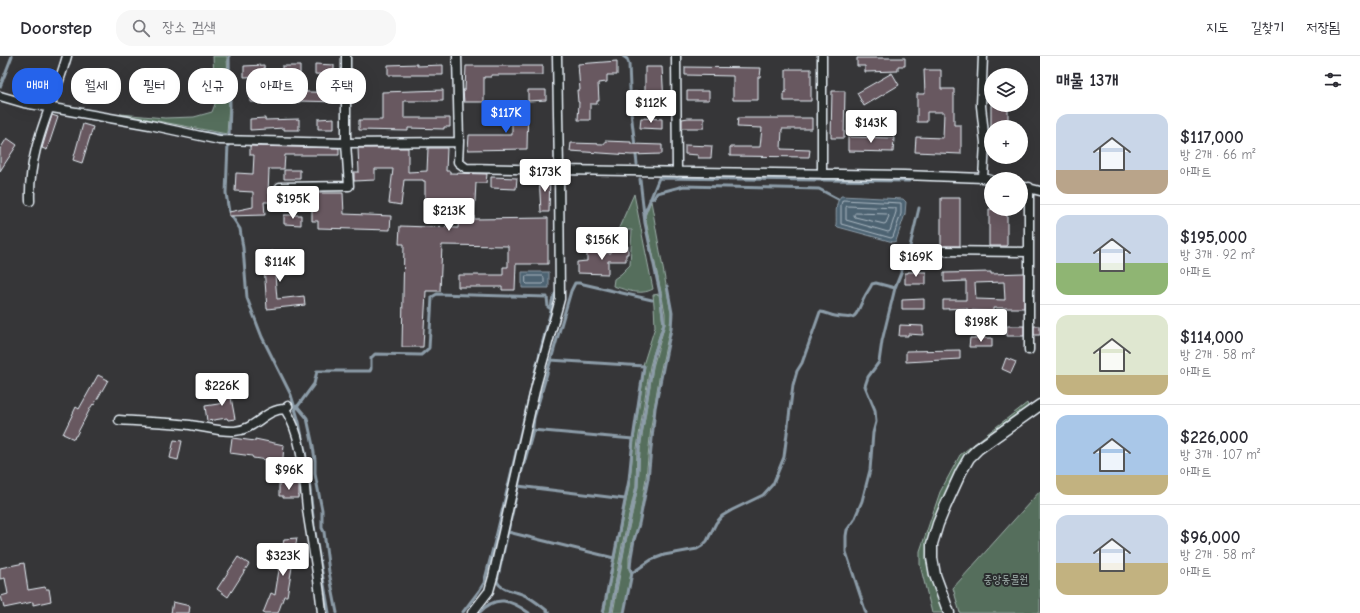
<!DOCTYPE html>
<html lang="ko">
<head>
<meta charset="utf-8">
<style>
  :root { --surface:#fff; --page:#f7f7f7; --text:#2b2b33; --muted:#7c7c81; --line:#e1e1e2; --accent:#2563eb }
  body { margin:0; font-family:"Comic Neue","Poor Story",sans-serif; background:var(--page); color:var(--text); height:100vh; display:flex; flex-direction:column; font-size:15px; white-space:nowrap }
  * { box-sizing:border-box; margin:0 }
  p { font-size:13px; color:var(--muted) }
  .icon { flex:none; width:22px; height:22px; fill:none; stroke:currentColor; stroke-width:2; stroke-linecap:round; stroke-linejoin:round }
  .map { position:relative; flex:1; overflow:hidden }
  .panel { display:flex; flex-direction:column; background:var(--surface); width:320px }
  .panel>* { flex:none }
  .banner { position:absolute; left:12px; top:12px; width:380px; height:36px; display:flex; gap:8px }
  .fabs { position:absolute; left:984px; top:12px; display:grid; gap:8px }
  .fabs a { display:grid; place-items:center; width:44px; height:44px; border-radius:50%; background:var(--surface); box-shadow:0 4px 16px #0002; font-size:20px }
  .price { position:absolute; translate:-50% -34px; padding:0 9px; border-radius:4px; background:#fff; color:#222; font-size:13px; line-height:26px; filter:drop-shadow(0 1px 2px #0008) }
  .price::after { content:''; position:absolute; left:50%; top:24px; width:12px; height:9px; margin-left:-6px; background:inherit; clip-path:polygon(0 0,100% 0,50% 100%) }
  .price.selected { background:var(--accent); color:#fff }
  ul { padding:0; list-style:none }
  li { display:flex; align-items:center; gap:12px; height:100px; padding:0 16px }
  li+li { border-top:1px solid var(--line) }
  li span { display:grid; place-items:center; flex:none; width:112px; height:80px; border-radius:12px; color:#555 }
  li>.icon { margin-inline-start:auto }
  span .icon { width:48px; height:48px; fill:#fffc; stroke-width:1 }
  li b { font-size:17px }
  h2 { display:flex; justify-content:space-between; align-items:center; height:48px; padding:0 16px; font-size:17px }
  .tag { padding:0 14px; border-radius:16px; background:var(--surface); box-shadow:0 4px 16px #0002; font-size:14px; line-height:36px }
  .tag.selected { background:var(--accent); color:#fff }
  header { display:flex; align-items:center; gap:24px; box-sizing:border-box; height:56px; padding:0 20px; background:var(--surface); border-bottom:1px solid var(--line) }
  header strong { font-size:19px }
  nav { display:flex; gap:22px; margin-inline-start:auto; font-size:14px }
  .search { width:280px; height:36px; background:var(--page); display:flex; align-items:center; gap:10px; box-sizing:border-box; padding:0 14px; border-radius:16px; color:var(--muted); font-size:15px }
  main { display:flex; flex:1; min-height:0 }
  .map>svg:first-child { display:block }
</style>
</head>
<body>
<header>
<strong>Doorstep</strong>
<div class="search"><svg class="icon" aria-label="search" viewBox="0 0 24 24"><circle cx="10" cy="10" r="6"/><path d="M15 15l6 6"/></svg>장소 검색</div>
<nav><a>지도</a><a>길찾기</a><a>저장됨</a></nav>
</header>
<main>
<div class="map">
<svg width="1040" height="557" viewBox="0 0 1040 557">
  <rect width="100%" height="100%" fill="#363638"/>
  <filter id="ink" filterUnits="userSpaceOnUse"><feTurbulence type="fractalNoise" baseFrequency=".025" numOctaves="2"/><feDisplacementMap in="SourceGraphic" scale="8" xChannelSelector="R" yChannelSelector="G"/><feConvolveMatrix kernelMatrix="1 2 1 2 8 2 1 2 1" color-interpolation-filters="sRGB"/></filter>
  <g filter="url(#ink)">
    <path fill="#556e5c" stroke="#9eb0aa" d="M213 0H227L229 49 227 78 120 58 165 62 194 61 212 56 215 48Z
      M634 138 653 233C640 240 627 234 613 230L614 223 621 218 630 209 632 174H618Z
      M651 145 671 257 670 272 660 317 651 371 646 422 639 467 633 483 629 501V513L631 517 625 552 623 557H613L625 490 638 431 640 393 653 311 665 268V257L661 236 645 160Z
      M659 238 663 268 653 299 650 310 637 392 636 430 622 489 610 557H604L630 425 634 383 645 310 643 309 655 271 654 249 653 239Z
      M1027 347 1029 353 958 414 939 452 932 470 927 500 930 518 943 557H932L920 509V495L940 436 960 399Z
      M1040 435V557H960L953 532Z"/>
    <path fill="#4e6372" stroke="#8c9ca8" d="M841 140 903 143 906 146 905 158 896 185 893 186 838 171 836 169C837 160 834 148 841 140Z
      M522 216H549V232H522Z"/>
    <g fill="none" stroke-linecap="round" stroke-linejoin="round">
      <path stroke="#aab8c2" stroke-width="1" d="M843 144 901 147V158L893 181 891 182 841 168V149Z
        M847 150 896 152V156L890 175 888 176 846 164V152Z
        M856 157 887 158 889 160 886 167 884 168 855 161 854 159Z
        M526 220H543L544 222V227L543 228H527L526 227Z"/>
      <path stroke="#8c9ca8" stroke-width="3" d="M623 0 627 3 629 8 631 56 637 108
        M0 31 12 0
        M195 75 229 80 230 49 229 0
        M228 88 226 137 229 156 240 173 243 192 247 242 262 281 291 339 299 366 307 406 314 470 329 557
        M650 143 654 142 657 137 684 130 819 133 838 143
        M644 159 659 122 909 125
        M550 304 644 310 633 383 629 424 603 557
        M297 350 307 362 313 390 315 404V418L322 454V472L324 476 329 516 337 557
        M295 354 314 328 317 315H370L371 313V302L375 298 421 299 429 292 432 241 437 238 547 241 548 251 551 253
        M532 374 633 383
        M518 430 625 443
        M508 476 614 502
        M632 517 630 513 631 501 634 484 639 468 648 423 655 352 671 273 672 257 667 230
        M463 556 479 535 484 527 496 481 536 312 551 255 552 245 555 238
        M479 557C496 538 511 544 529 557
        M550 557C542 551 534 543 524 539 516 535 501 535 497 525L521 418 532 379 534 362 571 235 575 227H579L652 244
        M611 557 624 489 637 430 639 392 652 310 654 299 664 268 660 237 645 167 640 123
        M624 557 632 517 651 504 664 499 697 493 702 490 707 485 716 467 722 460 732 454 763 439 773 428 784 401 793 329 797 315 802 307 820 256C825 256 829 259 835 260 859 264 854 261 864 242 866 237 870 233 872 228L876 227 895 232 908 199 919 152
        M866 557 846 496V480L847 474 854 464 862 445 870 414 873 377 876 366 875 354 865 330 868 321 879 306 882 285 895 232"/>
    </g>
    <path fill="#685861" stroke="#e8f1f8" fill-rule="evenodd" d="M857 2H905V10H898V15L865 16V10H857Z
      M617 5V19H607V26L598 27 599 45H597V48H590V64H578L579 46H578L577 34H580L578 8Z
      M315 8 334 9V19L315 18Z
      M417 8V10L443 9V19H388V9Z
      M264 9 265 20 244 21V10Z
      M282 10H300V18H282Z
      M466 10H543V19H491V21H484V46H464L463 34H465Z
      M645 11H662L664 47H633V36H645Z
      M685 11 761 12 760 21H758V44H733V20L685 19Z
      M786 13H811V45H784V36H786Z
      M924 14H941V33H954V69H961V98L915 96 916 81 943 82 944 56H927V66H917V38H925Z
      M892 17 899 29 864 50 857 37Z
      M250 34 265 35V46H250Z
      M443 34V45H404V62H450V71H444V73L408 72V75L359 74V64H382V36Z
      M528 34H546V44L528 45Z
      M280 35 340 37V46L300 45V46H280Z
      M687 35H709V44H687Z
      M832 35H845L844 82H831Z
      M512 47H528L527 93 468 94 469 79H512Z
      M991 49H1008V71H991Z
      M52 59 58 61 47 94 42 92Z
      M265 62V64L299 63V74H284V72L250 74V63Z
      M334 62V73H318V63Z
      M641 62 662 63V73L640 72Z
      M688 62H704V72H682V63Z
      M738 62H812V73H782L781 93 810 94 809 101 730 100V91H760L762 72 737 71Z
      M83 68 93 71 82 107 73 104Z
      M848 81 894 82 893 96 848 95Z
      M7 82 17 89 0 115V93Z
      M605 85 631 86V88L662 89V98L631 99 570 95 571 87 605 88Z
      M685 89 712 90 711 102H698V99L685 98Z
      M250 90 339 92V99H285L284 113H269L268 137H274V146H264L265 159 229 160V156L253 151V136L235 135 236 117 253 118 254 99H250Z
      M358 92H408V116L427 115 428 92H447L446 115H450V117L487 118 486 127H476L474 163 548 162V208H516L515 234H502V231H458V219H503V211H508V190L442 189 440 235H426L423 291H402L404 188H399L400 170 458 172 460 146 425 147V125H423V124H404L401 149 389 147 393 113H375V124L354 125V116H359Z
      M284 114H300V123H284Z
      M539 119H550L549 156H541Z
      M491 121 517 122 516 133 491 132Z
      M312 137H343L344 158 391 160 390 174 318 172V165H312Z
      M941 142H960V190H941Z
      M989 153H1007V190H989Z
      M284 159H301V169L284 168Z
      M611 190H628V198H626V205H608V218L577 217V206L587 205V196L611 197Z
      M273 195 274 209 301 207 302 217 275 219 277 243 304 240 305 249 267 253 264 210 266 209 265 196Z
      M908 216H926V228H905V217H908Z
      M991 216V218L1024 217V252H993V255L967 254V252L943 253V244H966V225L944 226V217ZM1004 226 1005 244 976 243 975 227Z
      M924 243V253H902V244Z
      M900 269 923 270V279L908 278V280H899Z
      M1007 270H1024V280H1007Z
      M1034 270H1040V279H1034Z
      M970 282H992V291H969Z
      M960 294V303L906 306V295Z
      M1006 302 1016 306 1011 317 1002 313Z
      M98 319 108 324 94 349 93 348 91 351 76 380H75L74 383 63 378 76 351 79 353Z
      M228 325 235 363 228 364 227 362 207 365 205 350 225 347 221 326Z
      M232 382 255 385V383L284 389 282 414H274V405L253 402 252 400 230 397Z
      M174 384 182 385 178 404 170 402Z
      M279 427 299 428V440H298V442H283V440H279Z
      M297 482 287 540H284L278 557H263L271 537 275 539 284 483Z
      M238 501 249 508 228 541 217 533Z
      M24 507 28 534 45 531 46 533H49L51 545 33 549V546L4 552 1 540 8 538 5 522 0 523V512Z
      M173 546 190 550 189 557H171Z"/>
    <g fill="none" stroke-linecap="round" stroke-linejoin="round">
      <g stroke="#e8f1f8" stroke-width="11">
        <path id="minor" d="M457 0 459 86 458 106 466 112 559 114 560 243 536 330 493 521 489 535 472 557
          M557 0 559 114 904 119 983 122 991 124
          M676 0 677 116
          M983 0 981 50 985 87 983 122
          M0 40 24 47 150 69 219 84 346 87 459 86
          M822 118V0
          M1021 130 1040 135
          M280 131 349 130 346 87V0
          M30 145C28 91 53 50 67 0
          M941 195 1029 196
          M1029 294V131
          M285 353C305 384 303 425 308 460 313 492 319 524 322 557
          M119 364C143 366 166 366 190 369 205 371 220 376 235 375 255 374 265 353 285 353L288 350"/>
      </g>
      <g stroke="#e8f1f8" stroke-width="13">
        <path id="tertiary" d="M949 557 935 519 932 502V488L938 468 945 451 961 416 969 402 978 393 1040 349"/>
      </g>
      <use href="#minor" stroke="#2a2d2e" stroke-width="8"/>
      <use href="#tertiary" stroke="#2a2d2e" stroke-width="10"/>
    </g>
  </g>
  <g text-anchor="middle" stroke-width="4" stroke-linejoin="round" paint-order="stroke">
    <g font-size="11" fill="#a6b6b2" stroke="#2a2d2e">
      <text x="1006" y="527">중앙동물원</text>
    </g>
  </g>
</svg>
<div class="fabs">
<a><svg class="icon" aria-label="layers" viewBox="0 0 24 24"><path d="M12 4l9 5-9 5-9-5zM3 14l9 5 9-5"/></svg></a>
<a>+</a>
<a>−</a>
</div>
<b class="price" style="left:651px;top:68px">$112K</b>
<b class="price selected" style="left:506px;top:78px">$117K</b>
<b class="price" style="left:871px;top:88px">$143K</b>
<b class="price" style="left:545px;top:137px">$173K</b>
<b class="price" style="left:293px;top:164px">$195K</b>
<b class="price" style="left:449px;top:176px">$213K</b>
<b class="price" style="left:602px;top:205px">$156K</b>
<b class="price" style="left:916px;top:222px">$169K</b>
<b class="price" style="left:280px;top:227px">$114K</b>
<b class="price" style="left:981px;top:287px">$198K</b>
<b class="price" style="left:222px;top:351px">$226K</b>
<b class="price" style="left:289px;top:435px">$96K</b>
<b class="price" style="left:283px;top:521px">$323K</b>
<div class="banner">
<a class="tag selected">매매</a>
<a class="tag">월세</a>
<a class="tag">필터</a>
<a class="tag">신규</a>
<a class="tag">아파트</a>
<a class="tag">주택</a>
</div>
</div>
<section class="panel">
<h2>매물 13개<svg class="icon" aria-label="filters" viewBox="0 0 24 24"><path d="M4 7h16M4 17h16"/><circle cx="9" cy="7" r="2"/><circle cx="15" cy="17" r="2"/></svg></h2>
<ul>
<li><span style="background:linear-gradient(#c9d6e8 70%,#b9a48a 0)"><svg class="icon" aria-label="home" viewBox="0 0 24 24"><path d="M3 11l9-7 9 7M6 9v11h12V9"/></svg></span><div><b>$117,000</b><p>방 2개 · 66 m²</p><p>아파트</p></div></li>
<li><span style="background:linear-gradient(#c9d6e8 60%,#8fb573 0)"><svg class="icon" aria-label="home" viewBox="0 0 24 24"><path d="M3 11l9-7 9 7M6 9v11h12V9"/></svg></span><div><b>$195,000</b><p>방 3개 · 92 m²</p><p>아파트</p></div></li>
<li><span style="background:linear-gradient(#dfe7d0 75%,#c2b280 0)"><svg class="icon" aria-label="home" viewBox="0 0 24 24"><path d="M3 11l9-7 9 7M6 9v11h12V9"/></svg></span><div><b>$114,000</b><p>방 2개 · 58 m²</p><p>아파트</p></div></li>
<li><span style="background:linear-gradient(#a9c7e8 75%,#c2b280 0)"><svg class="icon" aria-label="home" viewBox="0 0 24 24"><path d="M3 11l9-7 9 7M6 9v11h12V9"/></svg></span><div><b>$226,000</b><p>방 3개 · 107 m²</p><p>아파트</p></div></li>
<li><span style="background:linear-gradient(#c9d6e8 60%,#c2b280 0)"><svg class="icon" aria-label="home" viewBox="0 0 24 24"><path d="M3 11l9-7 9 7M6 9v11h12V9"/></svg></span><div><b>$96,000</b><p>방 2개 · 58 m²</p><p>아파트</p></div></li>
</ul>
</section>
</main>
</body>
</html>
